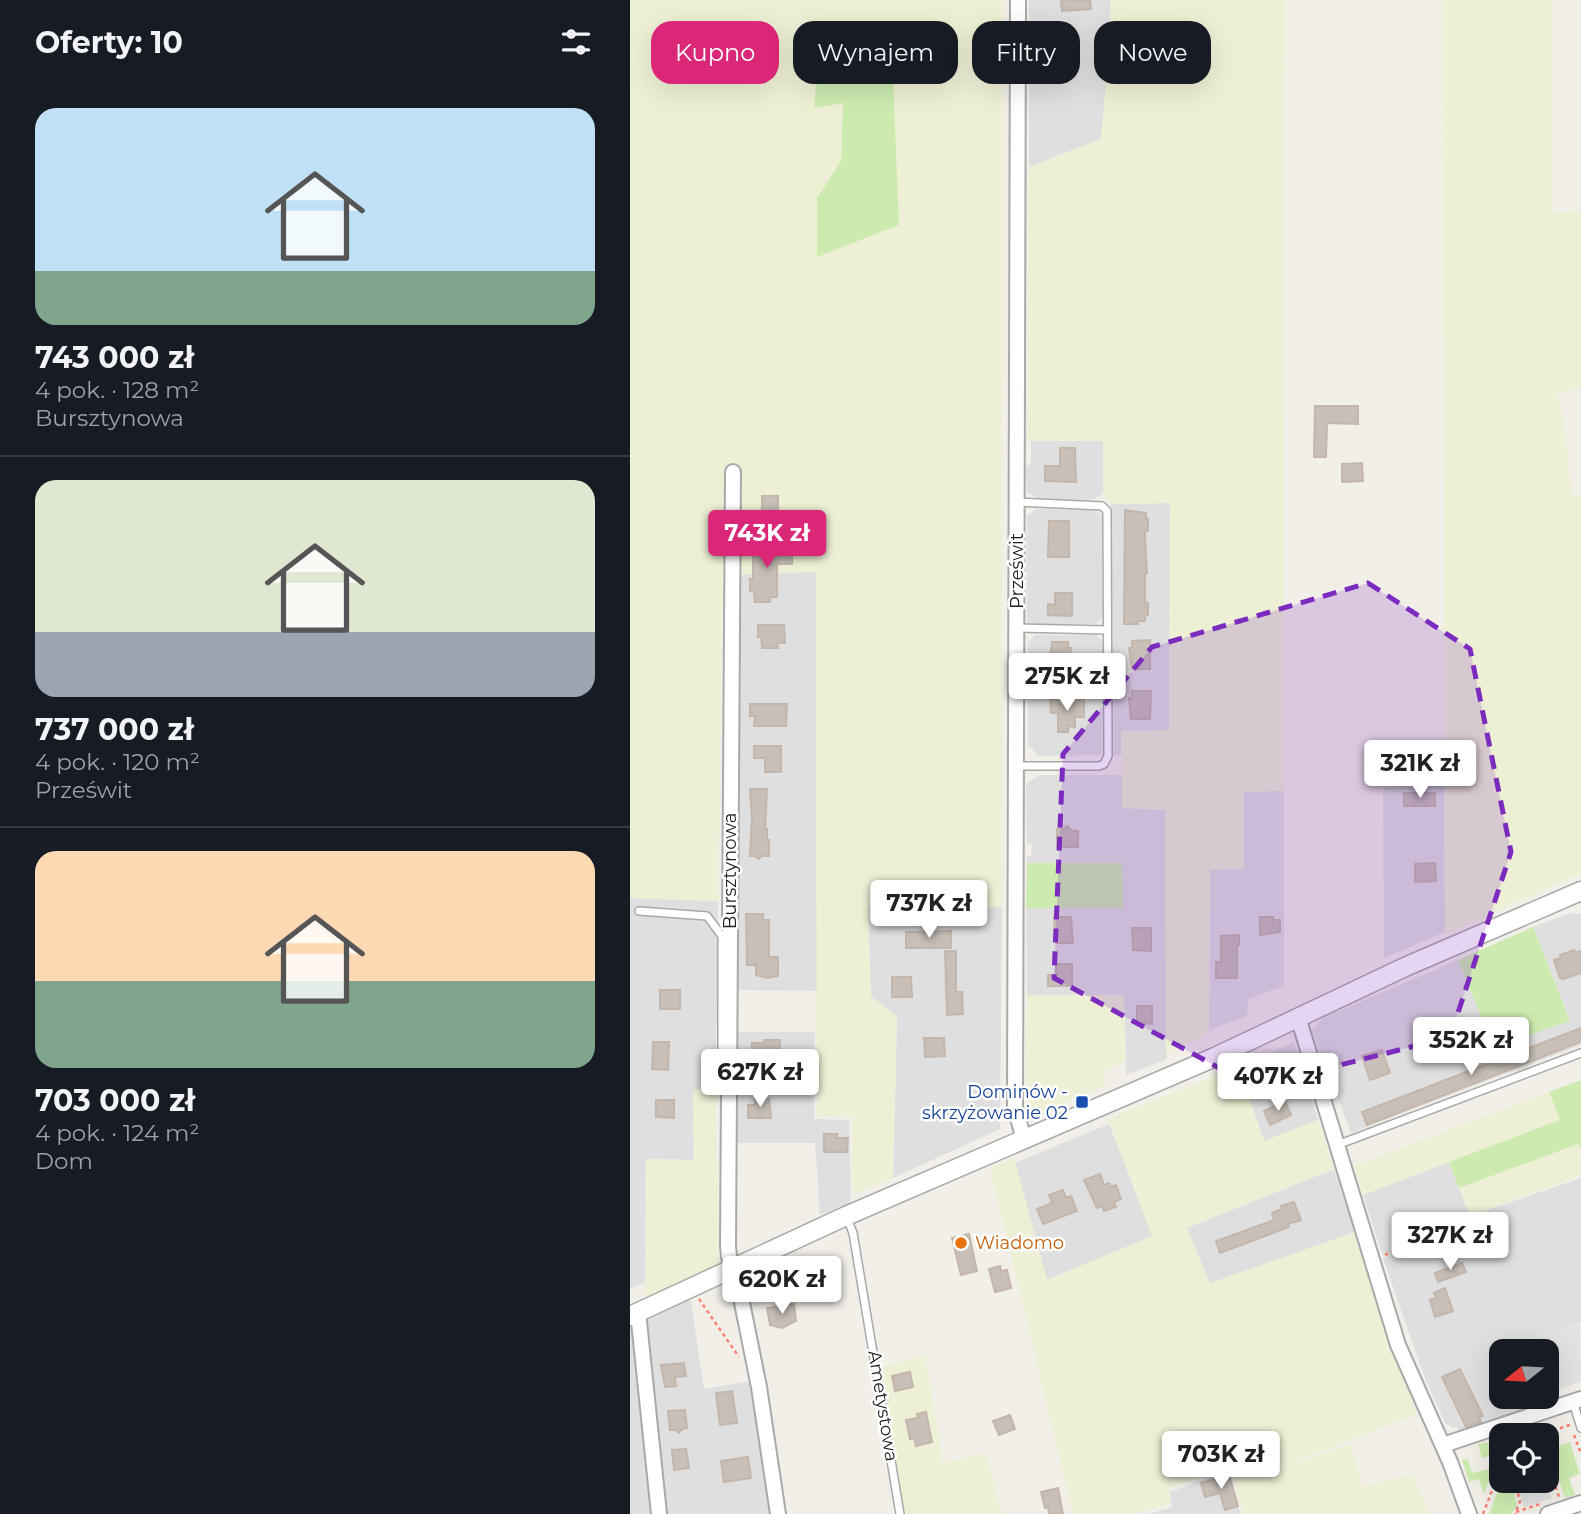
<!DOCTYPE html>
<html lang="pl">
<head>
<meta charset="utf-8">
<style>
  :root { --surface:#171b24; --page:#242831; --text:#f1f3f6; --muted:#9ea1a6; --line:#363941; --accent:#db2777 }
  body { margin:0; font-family:Montserrat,sans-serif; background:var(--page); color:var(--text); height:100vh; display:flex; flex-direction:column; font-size:26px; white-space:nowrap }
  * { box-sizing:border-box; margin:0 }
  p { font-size:23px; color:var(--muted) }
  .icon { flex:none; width:38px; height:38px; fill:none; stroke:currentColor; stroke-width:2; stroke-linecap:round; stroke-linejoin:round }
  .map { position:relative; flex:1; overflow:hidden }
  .details { display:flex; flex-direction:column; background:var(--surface); width:630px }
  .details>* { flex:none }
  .hud { position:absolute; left:21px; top:21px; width:665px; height:63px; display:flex; gap:14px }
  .needle { width:46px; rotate:252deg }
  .controls { position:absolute; left:859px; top:1339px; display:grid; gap:14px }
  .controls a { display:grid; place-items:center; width:70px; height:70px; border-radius:14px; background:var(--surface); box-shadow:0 7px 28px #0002; font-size:35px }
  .price { position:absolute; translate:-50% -60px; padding:0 16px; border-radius:7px; background:#fff; color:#222; font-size:23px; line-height:46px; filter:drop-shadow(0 2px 4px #0008) }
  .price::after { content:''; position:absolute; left:50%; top:42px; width:21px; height:16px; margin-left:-10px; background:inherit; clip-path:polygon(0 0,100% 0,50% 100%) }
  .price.on { background:var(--accent); color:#fff }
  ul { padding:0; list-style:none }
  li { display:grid; align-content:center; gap:14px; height:371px; padding:0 35px }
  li+li { border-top:2px solid var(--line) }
  li span { display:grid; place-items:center; height:217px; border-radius:21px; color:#555 }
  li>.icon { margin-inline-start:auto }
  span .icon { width:126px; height:126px; fill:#fffc; stroke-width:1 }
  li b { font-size:30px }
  h2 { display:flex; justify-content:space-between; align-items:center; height:84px; padding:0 35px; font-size:30px }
  .chip { padding:0 24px; border-radius:21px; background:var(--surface); box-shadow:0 7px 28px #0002; font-size:24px; line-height:63px }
  .chip.on { background:var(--accent); color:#fff }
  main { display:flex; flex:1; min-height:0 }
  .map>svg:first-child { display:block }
</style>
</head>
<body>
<main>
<section class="details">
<h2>Oferty: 10<svg class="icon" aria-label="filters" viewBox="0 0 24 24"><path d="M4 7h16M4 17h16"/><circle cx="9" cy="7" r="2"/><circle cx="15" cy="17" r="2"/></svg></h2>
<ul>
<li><span style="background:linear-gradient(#bfe0f5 75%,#7fa58c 0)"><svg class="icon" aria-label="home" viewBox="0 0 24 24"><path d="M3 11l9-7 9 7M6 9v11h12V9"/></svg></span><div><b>743 000 zł</b><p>4 pok. · 128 m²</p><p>Bursztynowa</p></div></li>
<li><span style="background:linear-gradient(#dfe7d0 70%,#9aa5b1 0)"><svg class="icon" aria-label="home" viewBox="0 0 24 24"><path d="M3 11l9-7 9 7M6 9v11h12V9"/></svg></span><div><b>737 000 zł</b><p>4 pok. · 120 m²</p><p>Prześwit</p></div></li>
<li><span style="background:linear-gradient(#ffd9b3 60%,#7fa58c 0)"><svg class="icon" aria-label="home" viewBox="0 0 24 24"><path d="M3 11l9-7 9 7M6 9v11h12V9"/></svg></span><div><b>703 000 zł</b><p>4 pok. · 124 m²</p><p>Dom</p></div></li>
</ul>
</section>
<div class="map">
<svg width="951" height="1514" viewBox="0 0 951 1514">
  <rect width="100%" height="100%" fill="#f2efe9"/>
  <path fill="#e0dfdf" d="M399 0H481L478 63 471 139 399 167Z
    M401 440 474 441 473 494 462 500 408 499 397 492 396 467 401 463Z
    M540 503 539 731H492V755L484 756 481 504Z
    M406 509 462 510 472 515V619L464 624H397V516Z
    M186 571 187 991 104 990 106 575Z
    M405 635H466L473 641 472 755 409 756 398 745V643Z
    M408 775H492V808L535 809 537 1059 496 1075 494 995H397L396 908H493L492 863H397L396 856H401L402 845 397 844 396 785Z
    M814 786 815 932 754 958 753 788Z
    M614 791H654V986L618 999 617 1016 579 1030 580 869H614Z
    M0 898 88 901 86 1088 63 1090 64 1160 16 1159 15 1282 0 1289Z
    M260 905 372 907 370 1129 263 1178 267 1017 241 996 238 908Z
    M940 913 951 914V1045L721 1133 682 1031 692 1018 828 960 864 1047 940 1020 903 927Z
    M104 1032H185L184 1119 219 1120 221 1203 190 1215 185 1143H101Z
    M664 1042 688 1120 634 1141 608 1067Z
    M479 1124 523 1236 417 1280 385 1163Z
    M819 1162 840 1216 951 1178V1322L879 1346H882L884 1351H872V1396L898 1397 901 1407 828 1431 827 1427 823 1428 815 1423 794 1376 753 1258 806 1232 753 1256 733 1195Z
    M704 1169 725 1232 579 1284 556 1228Z
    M60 1295 74 1389 121 1381 140 1514H34L14 1319Z
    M0 1324 4 1325 23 1514H0Z
    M600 1470 610 1514H518L542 1507 540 1492Z"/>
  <path fill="#eef0d5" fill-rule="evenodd" d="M0 0H372V907L260 905 238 909 241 996 267 1017 263 1178 223 1195 222 1117H187L186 572 106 575 104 469H94L88 901 0 898ZM189 46 225 57 269 225 187 198 211 161 213 103 184 107Z
    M481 0H655L654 791 614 792V869L580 870 579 1030 575 1036 536 1053 535 810 492 808 491 731 539 730 540 503 481 504 473 494V441H397L399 167 471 139 478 63Z
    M812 0H921L923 213 951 210V389L927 392 935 428 942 497H951V873L815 935Z
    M397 995H494L496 1061 474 1071 475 1085 404 1116 395 1094Z
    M608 1067 634 1141 688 1120 704 1169 557 1228 580 1283 725 1232 787 1414 631 1475 721 1444 732 1487 783 1474 799 1514H613L600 1467 539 1488 540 1504 503 1514H443L360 1168 384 1157 417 1280 522 1236 478 1119Z
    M86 1088 89 1260 87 1269 16 1298V1159L64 1160 63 1090Z
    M919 1092 930 1120 733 1195 724 1166Z
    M949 1143 951 1175 840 1216 829 1188Z
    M295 1355 313 1463 357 1453 372 1514H270L247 1368Z"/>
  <path fill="#cdebb0" d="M261 28 269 225 187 257V198L211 161 213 103 184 108 189 46 225 57Z
    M397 863H492L493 908H396Z
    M903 927 940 1021 864 1047 828 960Z
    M951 1080V1149L948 1144 829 1188 819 1162 930 1120 919 1092Z
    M925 1435 929 1446 940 1442 950 1474 939 1478 945 1495 935 1498 917 1442V1437Z
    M858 1442 871 1450 854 1494 849 1479 839 1482 832 1460 838 1459 842 1473 862 1468 859 1456 852 1458 848 1444Z
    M872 1480 881 1481 887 1506 881 1514H859Z"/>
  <path fill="#e2e2e2" d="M950 1323 951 1382 917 1393V1351H902L899 1340Z
    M885 1481H916L922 1498 894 1507Z"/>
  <path fill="#c7bfb8" stroke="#c4b6ab" stroke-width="2" d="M431 0H460L461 9 432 11Z
    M685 406H728V424L697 423 696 457H684Z
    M430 448H445L446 482 415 481V466H430Z
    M732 463 733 481 712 482V464Z
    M132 496H148V515H132Z
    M495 510 516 513V519H518V531H515V537L517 573H515V602L518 603V615H515V621H508V624H494Z
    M419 521H439V557H418Z
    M127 539H142V549H162V564H147V597H140V602H125L124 591H120V579H123V551H127Z
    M425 593H442V616L418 615V604L425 605Z
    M128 625H154L155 643H147L148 648H132L131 637H128Z
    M520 640V669H502L499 648H502V641Z
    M422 642H438V648H441L438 672H419Z
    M502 691H521L520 719H501L499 698H502Z
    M420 700H454V717H445V727L438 726V732H428V713H421Z
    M120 704H157L156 726H124L125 716H120Z
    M124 746H151V772H135V758H124Z
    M120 789H137L135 829H137V840H139V856H132L129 859 125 856H120L122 818Z
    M774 793H805V806H774Z
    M437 826 442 831H448V847H427V829H434Z
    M805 863 806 881 785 882V864Z
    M116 914H133V920H139V957H148V976L137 978 126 975V965H117Z
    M424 917H441L443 943H426Z
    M630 917H643V920H650V932L630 935Z
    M502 928H521V951L503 950Z
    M321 931V948H276V932Z
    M609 935V945H607V978H586V962H591V936Z
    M944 950 945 953 951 951V973L933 979 930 978 924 960 931 958 930 955Z
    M315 951H326V992H332L333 1014 317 1015Z
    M426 964H442V986H418V975H426Z
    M262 977H281L282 997H262Z
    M30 990H50V1009H30Z
    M507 1006H522V1024L507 1023Z
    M814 1022 822 1043 796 1053 788 1032Z
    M951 1028V1040L948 1043 737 1125 732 1112Z
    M294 1038H314L315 1056 295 1057Z
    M134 1040H150L149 1058 146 1061 134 1060V1056H122V1043H134Z
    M23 1042H39L38 1070 22 1069Z
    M752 1050 760 1073 740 1080 732 1056Z
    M125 1099H139L141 1118H118V1105H125Z
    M26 1100H44V1118L26 1117Z
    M655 1101 661 1115 640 1125 634 1111Z
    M194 1134H207V1138H218L217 1152H194Z
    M470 1174 474 1185 479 1183 480 1187 486 1185 491 1199 484 1202 486 1207 474 1211 472 1206 467 1208 454 1180Z
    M433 1190 436 1198 441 1196 447 1211 413 1224 407 1209 422 1203 419 1195Z
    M664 1202 671 1220 658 1224 659 1227 590 1253 586 1241 644 1220 642 1213 652 1209 651 1206Z
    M339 1234 347 1271 331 1275 322 1238Z
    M832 1263 836 1272 808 1282 805 1273Z
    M370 1266 371 1271 377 1270 381 1288 365 1292 359 1269Z
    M815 1288 823 1311 805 1317 800 1300 806 1298 804 1293Z
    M164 1304 166 1321 152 1328 140 1325 137 1308Z
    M54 1363 56 1376 45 1377 46 1386 35 1387 31 1365Z
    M830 1369 853 1416 849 1417 851 1422 836 1427 812 1377Z
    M280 1372 283 1387 265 1391 262 1376Z
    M102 1391 107 1423 90 1425 86 1393Z
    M55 1410 57 1428 52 1429 49 1433 46 1430H40L38 1411Z
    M296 1412 302 1442 286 1446 284 1438 280 1439 276 1420 288 1418 287 1414Z
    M380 1415 385 1429 369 1435 363 1421Z
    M56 1449 59 1468 44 1470 42 1450Z
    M118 1457 121 1478 94 1482 91 1461Z
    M599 1475 608 1506 595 1510 590 1493 575 1497 571 1483Z
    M428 1488 433 1514H419L418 1507 415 1508 411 1492Z"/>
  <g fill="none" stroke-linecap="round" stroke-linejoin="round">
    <g stroke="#a9a9a9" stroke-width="10">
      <path id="service" d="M387 628 477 630
        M386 766H469L474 764 478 756 477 511 472 506 387 502
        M9 911 77 916 92 936V1069
        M707 1145 951 1053
        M216 1216 223 1233 270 1514
        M943 1402 951 1428"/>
    </g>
    <g stroke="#a9a9a9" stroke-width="18">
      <path id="minor" d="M388 0 385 1107 394 1140
        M103 472 98 1246 99 1257 105 1268 129 1387 148 1514
        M668 1017 768 1345 820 1462 839 1514
        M8 1312 29 1514
        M813 1445 951 1399
        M918 1514 951 1503"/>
    </g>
    <g stroke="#a9a9a9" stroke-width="21">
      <path id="tertiary" d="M0 1316 216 1216 585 1057 775 967 951 891"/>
    </g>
    <path stroke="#fa8072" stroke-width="2.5" stroke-dasharray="3.5 3.5" stroke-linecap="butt" d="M755 1255 829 1225
      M69 1299 109 1357
      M898 1341 901 1351
      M910 1435 940 1425
      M944 1435 951 1454
      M917 1460 929 1497
      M884 1480 890 1501 885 1514
      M886 1512 910 1504
      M853 1514 872 1464"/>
    <use href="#service" stroke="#fff" stroke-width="7"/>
    <use href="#minor" stroke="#fff" stroke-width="14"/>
    <use href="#tertiary" stroke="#fff" stroke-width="18"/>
  </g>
  <path fill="#7b2cbf" fill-opacity="0.2" stroke="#7b2cbf" stroke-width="5" stroke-dasharray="14 9" stroke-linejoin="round" d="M738 583 840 649 881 852 820 1037 624 1087 424 978 433 754 522 647Z"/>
  <rect fill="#1a4fb4" stroke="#fff" stroke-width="2.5" x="445" y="1095" width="14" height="14" rx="3.5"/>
  <circle fill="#e8710a" stroke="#fff" stroke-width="2.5" cx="331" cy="1243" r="7"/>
  <g text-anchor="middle" stroke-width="5" stroke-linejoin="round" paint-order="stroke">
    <g font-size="18" fill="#222" stroke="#fff">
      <text transform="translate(387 571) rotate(-90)" y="6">Prześwit</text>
      <text transform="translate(100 871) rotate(-90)" y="6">Bursztynowa</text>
      <text transform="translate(253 1406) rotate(81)" y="6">Ametystowa</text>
    </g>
    <g font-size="18" fill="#164399" stroke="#fff" text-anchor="end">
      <text x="438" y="1098">Dominów -<tspan x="438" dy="21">skrzyżowanie 02</tspan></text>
    </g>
    <g font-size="18" fill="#c56008" stroke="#fff" text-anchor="start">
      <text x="345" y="1249">Wiadomo</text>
    </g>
  </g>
</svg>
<div class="controls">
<a><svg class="needle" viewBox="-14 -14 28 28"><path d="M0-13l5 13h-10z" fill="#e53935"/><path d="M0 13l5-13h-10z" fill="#9ea1a6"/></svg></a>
<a><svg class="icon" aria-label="locate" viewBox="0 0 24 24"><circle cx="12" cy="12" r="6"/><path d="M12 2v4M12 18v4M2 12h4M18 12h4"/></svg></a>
</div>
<b class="price on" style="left:137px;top:570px">743K zł</b>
<b class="price" style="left:437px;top:713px">275K zł</b>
<b class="price" style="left:790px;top:800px">321K zł</b>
<b class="price" style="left:299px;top:940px">737K zł</b>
<b class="price" style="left:841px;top:1077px">352K zł</b>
<b class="price" style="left:130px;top:1109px">627K zł</b>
<b class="price" style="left:648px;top:1113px">407K zł</b>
<b class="price" style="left:820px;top:1272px">327K zł</b>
<b class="price" style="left:152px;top:1316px">620K zł</b>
<b class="price" style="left:591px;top:1491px">703K zł</b>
<div class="hud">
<a class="chip on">Kupno</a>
<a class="chip">Wynajem</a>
<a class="chip">Filtry</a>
<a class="chip">Nowe</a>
</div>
</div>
</main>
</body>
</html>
